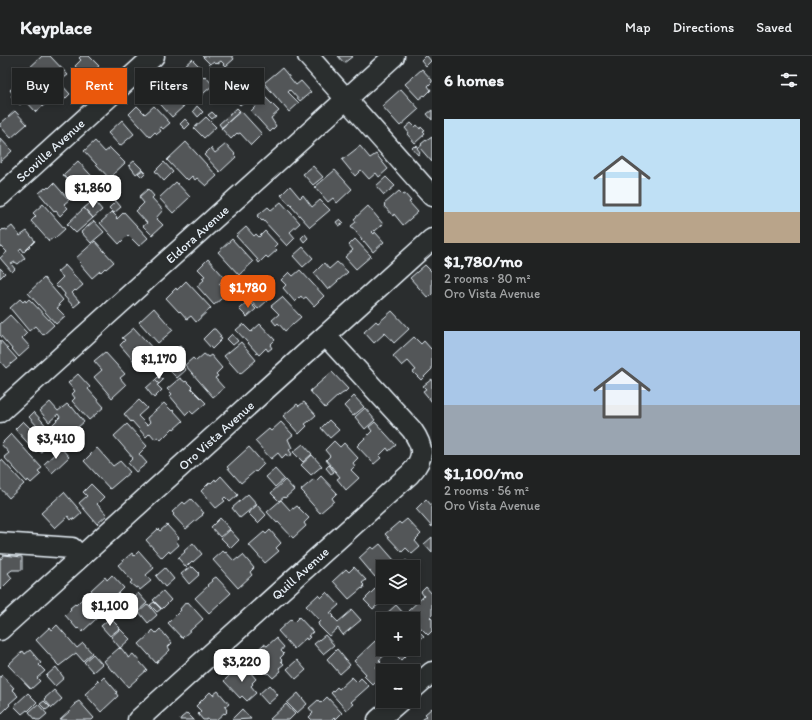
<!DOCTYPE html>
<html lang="en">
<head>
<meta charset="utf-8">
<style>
  :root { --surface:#202222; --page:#282a2a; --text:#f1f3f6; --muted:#a2a4a5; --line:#3d3f40; --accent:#ea580c }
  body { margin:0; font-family:Itim,sans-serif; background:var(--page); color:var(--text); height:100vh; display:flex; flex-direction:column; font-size:15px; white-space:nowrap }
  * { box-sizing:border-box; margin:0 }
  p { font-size:13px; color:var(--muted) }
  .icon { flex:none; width:22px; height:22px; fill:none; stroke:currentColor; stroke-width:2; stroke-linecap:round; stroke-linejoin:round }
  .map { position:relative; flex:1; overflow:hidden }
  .details { display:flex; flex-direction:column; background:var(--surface); width:380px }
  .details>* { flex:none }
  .top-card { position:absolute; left:12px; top:12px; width:360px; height:36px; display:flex; gap:8px }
  .fabs { position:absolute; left:376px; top:504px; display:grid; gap:8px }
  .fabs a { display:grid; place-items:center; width:44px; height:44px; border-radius:0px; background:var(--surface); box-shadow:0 2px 6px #0003,0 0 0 1px var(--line); font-size:20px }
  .price { position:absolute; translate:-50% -34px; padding:0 9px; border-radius:8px; background:#fff; color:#222; font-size:13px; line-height:26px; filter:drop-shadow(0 1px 2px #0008) }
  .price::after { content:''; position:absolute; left:50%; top:24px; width:12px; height:9px; margin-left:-6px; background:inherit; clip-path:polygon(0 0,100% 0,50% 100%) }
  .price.selected { background:var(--accent); color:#fff }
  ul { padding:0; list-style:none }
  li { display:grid; align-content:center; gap:8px; height:212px; padding:0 12px }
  li span { display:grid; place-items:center; height:124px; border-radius:0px; color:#555 }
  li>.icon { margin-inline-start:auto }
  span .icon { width:72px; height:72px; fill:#fffc; stroke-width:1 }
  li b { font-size:17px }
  h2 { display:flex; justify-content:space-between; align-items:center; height:48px; padding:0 12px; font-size:17px }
  .tag { padding:0 14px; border-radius:0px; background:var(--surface); box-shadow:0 2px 6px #0003,0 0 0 1px var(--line); font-size:14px; line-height:36px }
  .tag.selected { background:var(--accent); color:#fff }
  header { display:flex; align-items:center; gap:24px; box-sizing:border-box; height:56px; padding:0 20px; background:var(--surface); border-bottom:1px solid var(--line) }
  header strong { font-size:19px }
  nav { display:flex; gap:22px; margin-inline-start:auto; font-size:14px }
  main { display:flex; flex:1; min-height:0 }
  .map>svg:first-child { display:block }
</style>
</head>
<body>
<header>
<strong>Keyplace</strong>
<nav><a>Map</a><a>Directions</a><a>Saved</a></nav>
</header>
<main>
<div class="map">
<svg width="432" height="664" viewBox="0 0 432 664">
  <rect width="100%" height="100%" fill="#2a2d2e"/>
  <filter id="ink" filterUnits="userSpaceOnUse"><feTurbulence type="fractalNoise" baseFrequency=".025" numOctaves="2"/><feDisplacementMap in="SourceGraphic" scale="8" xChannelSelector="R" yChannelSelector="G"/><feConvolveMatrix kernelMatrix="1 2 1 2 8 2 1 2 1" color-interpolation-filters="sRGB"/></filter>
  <g filter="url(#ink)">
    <path fill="#535759" stroke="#e8f1f8" d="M42 0H50L68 19 61 24 62 25 60 27 70 38 60 48 28 13Z
      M81 0H89L99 10 86 22 75 10 81 4 79 2Z
      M202 0H232L234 3 226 10 221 5 218 7 217 6 216 7 214 5 210 8Z
      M338 0H353L344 7Z
      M425 0H427L431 5 426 10 421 4Z
      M192 3 201 12 196 17 201 22 202 21 203 22 205 20 213 29 197 43 175 18Z
      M228 12 235 20 236 19 238 21 231 28 235 32 231 36 227 32H226L217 22Z
      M282 12 296 29 301 25 311 36 300 45 290 34 288 36 299 47 289 56 264 27Z
      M422 13 432 24V26L428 30 431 34 425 40 424 39 419 43 405 28Z
      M27 19 50 44 36 56 25 44 20 49 11 40 13 38 10 34Z
      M169 23 178 32 172 38 184 50 172 61 153 40 165 30 163 29Z
      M239 32 248 42 240 49 231 39Z
      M401 33 419 53 400 70 382 50Z
      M261 37 279 55 271 62 276 70 270 76 251 55 256 50 252 46Z
      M137 50 145 58 154 50 170 67 163 73 161 71 159 72 161 75 157 78 155 76 150 81 129 58Z
      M197 50 203 56 198 61 193 55Z
      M237 52 240 55 222 72 219 68Z
      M432 54V64L427 58Z
      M15 55 27 68 11 82 0 70V68Z
      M241 55 262 78 251 89 240 77 238 78 237 77 231 83 221 72Z
      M212 56 216 60 212 63 208 59Z
      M206 61 216 71 204 82 194 72Z
      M185 63 190 68 185 73 180 68Z
      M122 64 134 78 120 90 108 77Z
      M411 67 415 71 417 69 420 73 421 71 425 75 423 76 425 78 415 87 407 78 409 77 405 72Z
      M432 81V106L419 91 422 89 421 88 426 84V85Z
      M0 82 12 95 0 106Z
      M95 85 105 96 110 92 125 107 109 122 84 95Z
      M186 86 217 120 206 130 197 122 195 124 192 120 188 124 186 122 185 123 167 104Z
      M226 88 235 98 234 99 236 101 220 116 204 99 211 92 215 97Z
      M417 89 418 91 417 92 420 96 418 99 412 92 414 90 415 91Z
      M360 90 370 102 376 98 388 113 379 121 376 117 369 123 361 114 355 120 342 104Z
      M78 105 99 128 92 135 95 138 91 142 87 139 84 142 63 119Z
      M134 105 142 113 136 118 129 109Z
      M164 106 173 116 164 125 155 115Z
      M313 110 323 121 313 129 303 118Z
      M143 114 146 117 142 121 138 117Z
      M335 114 352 133 337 147 333 142 328 146 315 131Z
      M386 121 395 130 384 139 376 130Z
      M176 126 190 141 173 157 159 142Z
      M54 127 69 144 64 148 68 152 60 160 56 155 55 156 39 137 45 132 46 133 48 131 49 132Z
      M290 130 300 142 303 139 312 151 320 144 330 154 310 171 291 150 292 149 291 148 290 149 281 139Z
      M148 133 154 140 152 142 163 154 156 162 163 169 152 179 143 170 147 167 136 155 144 147 139 141Z
      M399 135 403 139 405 138 411 145 409 146 418 156 403 169 394 158 393 160 384 150 385 149 384 148Z
      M94 144 102 154 93 162 84 152Z
      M116 145 121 151 114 157 109 152Z
      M281 146 300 167 290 176 295 182 287 190 263 164 262 165 257 160 268 151 271 154Z
      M43 148 65 173 55 182 54 181 49 185 31 165 36 160 33 157Z
      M368 150 383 168 375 175 374 174 372 176 374 178 375 176 384 186 373 196 364 185 363 186 361 184 362 183 351 170 356 166 354 163Z
      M84 152 93 162 76 177 67 168Z
      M112 156 117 161 116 162 117 163 124 156 148 182 139 190 128 179 119 188 100 167Z
      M340 163 344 167 339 170 336 166Z
      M94 165 104 176 91 187 81 176Z
      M12 170 20 180 27 175 35 185 24 196 21 192 19 194 25 202 18 208 15 206 11 208 15 213 12 216 0 202 7 196 1 190 0 191V176L3 173 4 174 5 173 7 174Z
      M246 171 254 180 256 178 259 181 265 175 277 188 274 191 277 194 268 202 266 200 259 207 257 204H258L236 180Z
      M305 178 308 182 304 186 301 182Z
      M232 183 253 206 239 219 218 196Z
      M355 183 371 200 356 213 345 201 353 194 349 189Z
      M95 185 114 206 106 213 105 212 101 216 100 215 92 222 80 208 81 207 76 202Z
      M303 191 313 202 303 211 293 200Z
      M208 203 225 222 219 228 228 237 214 249 197 230 204 224 202 222 205 220 198 213Z
      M337 206 348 216 328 234 314 217 324 207 329 213Z
      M65 209 83 229 76 235 75 234 72 237 80 246 74 251 64 240 65 238 59 231 58 232 55 229 63 221 57 216Z
      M425 209 432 216V238L428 242 410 222Z
      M0 212 5 217 0 222Z
      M300 214 324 240 314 250 306 241 303 243 301 240 295 246 283 232 286 229 281 224 289 216 293 220Z
      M246 221 256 232 246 240 236 230Z
      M44 222 63 244 58 249 60 250 57 252 65 260 56 268 28 237Z
      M186 225 211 252 196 266 191 260 187 263 180 255 179 256 166 242 176 232 177 234Z
      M257 234 267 245 258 253 248 242Z
      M282 241 301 261 285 275 278 267 276 269 272 264 279 258 271 250Z
      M20 243 23 246 25 244 26 246 29 243 54 269 43 279 35 270 29 275 10 252Z
      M248 245 256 253 247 261 239 253Z
      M154 252 173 274 158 287 139 266Z
      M392 255 409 273 394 287 385 277 374 287 364 276 376 265 378 267Z
      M10 259 27 277 22 282 30 291 19 301 0 279V268Z
      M243 268 251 276 260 268 275 284 270 289 272 292 268 295 266 292 259 299 236 274Z
      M134 272 156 296 139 311 120 289 125 284 122 282Z
      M213 273H215L221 280 219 281 222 283 212 293 203 283Z
      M232 278 238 285 233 289 227 283Z
      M414 281 421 288 424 285 431 293 432 292V313L421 324 413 316 416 314 408 305 402 310 393 300Z
      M0 284 17 303 6 312 0 305Z
      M241 286 256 304 240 318 224 300Z
      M180 290 184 294 179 298 175 294Z
      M169 291 178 301 171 307 163 298Z
      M105 296 125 318 120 322 126 329 112 342 94 321 102 314 94 305Z
      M204 298 208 301 211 299 222 312 216 318 218 320 215 322 224 332 213 341 185 309 193 302 196 305Z
      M163 302 168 307 164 310 160 305Z
      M177 304 186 314 177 322 167 312Z
      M332 316 348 333 344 337H343L339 340V339L325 352 310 335Z
      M78 318 90 331 88 333 104 351 89 364 72 345 75 342 72 338 75 335 68 327Z
      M159 320 163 324 159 328 155 324Z
      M180 322 185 326 186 325 192 331 191 332 206 347 193 358 190 355 186 359 170 340 172 338 167 333Z
      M432 323V346L423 335 426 333 423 330Z
      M155 324 159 328 157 329 162 334 154 342 146 332Z
      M354 340 364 351 353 360 344 350Z
      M139 344 147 352 138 360 147 369 150 366 147 362 164 347 172 355 173 354 183 365 174 373 173 372 161 384 158 381 155 383 150 377 146 381 132 365 131 366 124 358Z
      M50 346 58 355 67 348 71 352 72 351 84 366 64 383 52 369 60 361 58 358 49 366 40 355Z
      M304 346 316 359 308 366 305 368 307 370 299 378 283 360 297 348 299 350Z
      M365 352 375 364 365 373 355 361Z
      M34 356 57 382 51 388 48 385 44 389 46 391 41 396 38 394 36 396 15 373 23 365 32 374 37 370 29 361Z
      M329 364 339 374 330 382 321 372Z
      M281 366 293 379 288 383 292 392 289 394 292 398 288 401 286 398 282 402 278 397 271 403 255 385 269 373 271 375Z
      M375 366 396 389 389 395 387 392 379 400 381 402 374 408 357 390 372 375 369 371Z
      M127 368 147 390 139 398 147 407 136 416 128 407 133 402 114 380Z
      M11 378 42 412 38 415 41 418 31 427 28 424 27 426 4 401 9 397 1 388Z
      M334 385 340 391 344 387 358 402 353 407 355 410 351 414 359 422 346 434 337 423 340 421 326 404 330 400 325 394Z
      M303 388 312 398 303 406 293 396Z
      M249 391 264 408 256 416 255 415 241 427 227 411Z
      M61 392 69 401 52 417 44 408Z
      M97 392 113 410 120 405 130 416 110 433 84 405Z
      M312 399 322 410 311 419 301 409Z
      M2 404 24 428 9 442 0 432V405Z
      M329 409 334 416 331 418 326 412Z
      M275 413 284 423 275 431 266 421Z
      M221 420 238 439 230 446 225 441 223 443 225 445 216 452 201 435 210 426 211 427 215 423 216 425Z
      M321 420 337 437 332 442 334 445 320 457 304 439 305 438 301 434 314 423 316 425Z
      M285 424 294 434 285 442 284 441 279 445 271 437Z
      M91 428 104 441 97 448 107 459 97 468 79 447 87 440 83 436Z
      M64 436 82 457 74 464 73 462 71 464 68 460 55 472 41 457Z
      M248 438 257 448 240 462 232 452Z
      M191 443 204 457 202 458 203 459 200 461 186 473 173 459 174 458 172 456 183 446 185 448Z
      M426 443 432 450V471L416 453Z
      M281 444 290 454 293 452V453L297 450 309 462 304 467 306 470 293 482 278 466 277 467 267 456Z
      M257 449 266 459 258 467 248 457Z
      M220 462 230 473 220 481 211 471Z
      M407 463 421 478 416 483H417L415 485 420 491 412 498 406 492 402 496 385 478 399 466 401 468Z
      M167 469 179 482 176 485 179 489 170 497 169 495 162 502 146 484 158 473 160 475Z
      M230 474 239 484 231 492 221 482Z
      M270 474 281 487 276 492 279 495 265 507 249 489 264 476 266 478Z
      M432 481V497L424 488Z
      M193 487 202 498 193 506 192 505 186 511 178 502 185 496 184 495Z
      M380 488 394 504 390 508 391 509 388 511H383V514L375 521 359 502 371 491 374 493Z
      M139 495 154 512 146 519 151 525 140 534 138 531 136 532 130 527 132 525 118 509 132 497 134 500Z
      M223 495 225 497 226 496 234 505 238 502V503L243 499 254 512 250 516 252 519 238 532 213 504Z
      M4 499 22 501V514H12L8 517 12 522 0 534V501L1 503Z
      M406 504 413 511H399Z
      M191 510 192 512 193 511 199 517 198 518 199 519 189 528 181 518Z
      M354 511 366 524 362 527 364 529 363 530 364 531 363 533 362 532 349 543 333 525 346 513 349 516Z
      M165 512 174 523 165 531 156 520Z
      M112 519 124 532 117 539 122 545 111 556 91 534 105 521 107 524Z
      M216 521 231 537 209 557 195 542 208 530 207 529 212 525 211 524Z
      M379 529 383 534V541H387L373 553 364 544Z
      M426 531 432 538V559L430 561 432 563V575L428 579 419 570 420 568 408 555 424 540 421 536Z
      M163 535 171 544 162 553 153 544Z
      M327 536 339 549 330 557H331L334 560 333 561 338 566 352 554 361 564 343 579 338 572 329 580 319 570 318 567 320 565 306 550 318 539 321 542Z
      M138 537 147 547 138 555 129 545Z
      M83 542 96 556 93 558 97 562 82 576 78 572 77 573 65 559 71 553 70 552 75 548 76 549Z
      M154 546 161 553 157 556 150 549Z
      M186 546 187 547 188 546 203 563 182 582 168 567 181 554 180 553Z
      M148 548 157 559 148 567 139 556Z
      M396 549 405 559 400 563H390L386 558Z
      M299 561 313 576 308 580 310 581 307 584 306 582 294 593 278 575 291 563 294 566Z
      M110 562 120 572 110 580 101 570Z
      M57 569 77 592 83 587 92 597 83 605 76 597 59 610 56 607V606L36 584 50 571 52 574Z
      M416 572 424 580 413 590V576Z
      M120 573 130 583 120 592 111 581Z
      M160 573 172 587 168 591 170 594 156 607 139 588 151 577V576L153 574 156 577Z
      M325 579 334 589 323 598 314 588Z
      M276 582 284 591 281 595 284 598 280 602 282 604 281 605 284 608 279 612 281 615 273 622 268 617 267 618 251 600 264 588 267 590Z
      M375 585 386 598 379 604 381 606 376 611 383 619 373 629 364 620 366 618 354 605Z
      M119 592 120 593 121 592 128 601V602L133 598 147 614 128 631 113 614 112 615 104 605Z
      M337 593 350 609 340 618 327 603Z
      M390 593H409L406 596 407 598 401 604Z
      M30 594 41 607 39 609 45 615 37 622 40 625 31 633 8 609 23 595 25 598Z
      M93 598 102 608 93 616 84 606Z
      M297 604 306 614 296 623 287 613Z
      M245 610 256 623 252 627 253 628 251 630 256 636H255L256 637 247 645 242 640 240 642 224 625 237 612 240 615Z
      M56 611 64 622 55 630 46 620Z
      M2 619 14 632 12 633 16 637V638L18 640 9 648 10 649 2 657 0 654V621Z
      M104 621 117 636 116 637 118 640 101 656 85 638 96 628 95 627 98 624 99 626Z
      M352 621 357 626 361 622 369 630 351 646 353 648 346 654 331 637 337 631 339 633Z
      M269 629 278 639 268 648 259 638Z
      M54 634 62 643 52 652 44 643Z
      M218 635 229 648 225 651 227 654 226 655 227 656 225 658 224 657 216 664H209L208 663 206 664H203L198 658 201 655 196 650 210 636 213 639Z
      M28 637 37 646 28 655 27 654 22 658 14 650Z
      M298 637 307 648 297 657 287 647Z
      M327 641 342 657 336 663 334 661 331 664H312L309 661 313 657 309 652 318 644 321 647Z
      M44 645 50 651 46 654 40 648Z
      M79 645 94 662 92 664H60L71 654 70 653 75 649 74 648Z
      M38 648 47 658 40 664H36L29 656Z
      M286 648 295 658 289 664H271L270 663Z
      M432 652V664H422L427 660 425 658Z
      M242 653 251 663 233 664 232 663Z
      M187 657 194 664H180L181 662Z"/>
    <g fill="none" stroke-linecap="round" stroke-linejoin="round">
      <g stroke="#e8f1f8" stroke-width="23">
        <path id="minor" d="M308 0 432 140
          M0 140 154 0
          M0 356 394 0
          M0 487 72 492 80 501
          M0 574 432 183
          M413 633 432 616
          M138 664 410 418C425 402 424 391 412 374L326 280
          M378 664 400 645"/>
      </g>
      <use href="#minor" stroke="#2a2d2e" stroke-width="20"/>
    </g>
  </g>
  <g text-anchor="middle" stroke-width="4" stroke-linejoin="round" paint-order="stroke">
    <g font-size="13" fill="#e8f1f8" stroke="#2a2d2e">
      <text transform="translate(50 94) rotate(-42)" y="5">Scoville Avenue</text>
      <text transform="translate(197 178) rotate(-42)" y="5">Eldora Avenue</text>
      <text transform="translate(216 379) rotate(-42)" y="5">Oro Vista Avenue</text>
      <text transform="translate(300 517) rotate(-42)" y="5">Quill Avenue</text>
    </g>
  </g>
</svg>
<div class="fabs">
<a><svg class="icon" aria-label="layers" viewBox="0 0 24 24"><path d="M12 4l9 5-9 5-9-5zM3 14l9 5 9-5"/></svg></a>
<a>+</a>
<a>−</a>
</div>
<b class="price" style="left:93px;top:153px">$1,860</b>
<b class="price selected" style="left:248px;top:253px">$1,780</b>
<b class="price" style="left:159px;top:324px">$1,170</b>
<b class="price" style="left:56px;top:404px">$3,410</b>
<b class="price" style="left:110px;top:571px">$1,100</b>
<b class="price" style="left:242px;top:627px">$3,220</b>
<div class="top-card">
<a class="tag">Buy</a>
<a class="tag selected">Rent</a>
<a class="tag">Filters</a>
<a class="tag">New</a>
</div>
</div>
<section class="details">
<h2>6 homes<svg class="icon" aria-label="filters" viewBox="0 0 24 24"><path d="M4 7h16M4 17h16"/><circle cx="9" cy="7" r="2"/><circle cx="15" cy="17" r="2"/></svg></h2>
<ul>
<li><span style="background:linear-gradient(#bfe0f5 75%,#b9a48a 0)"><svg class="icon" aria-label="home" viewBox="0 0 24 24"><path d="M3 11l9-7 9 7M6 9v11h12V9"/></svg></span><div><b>$1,780/mo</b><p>2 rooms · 80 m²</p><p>Oro Vista Avenue</p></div></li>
<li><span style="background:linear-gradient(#a9c7e8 60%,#9aa5b1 0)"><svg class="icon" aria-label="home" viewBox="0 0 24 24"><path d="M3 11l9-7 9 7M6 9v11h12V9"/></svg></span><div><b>$1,100/mo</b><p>2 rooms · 56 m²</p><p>Oro Vista Avenue</p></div></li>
</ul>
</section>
</main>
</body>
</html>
